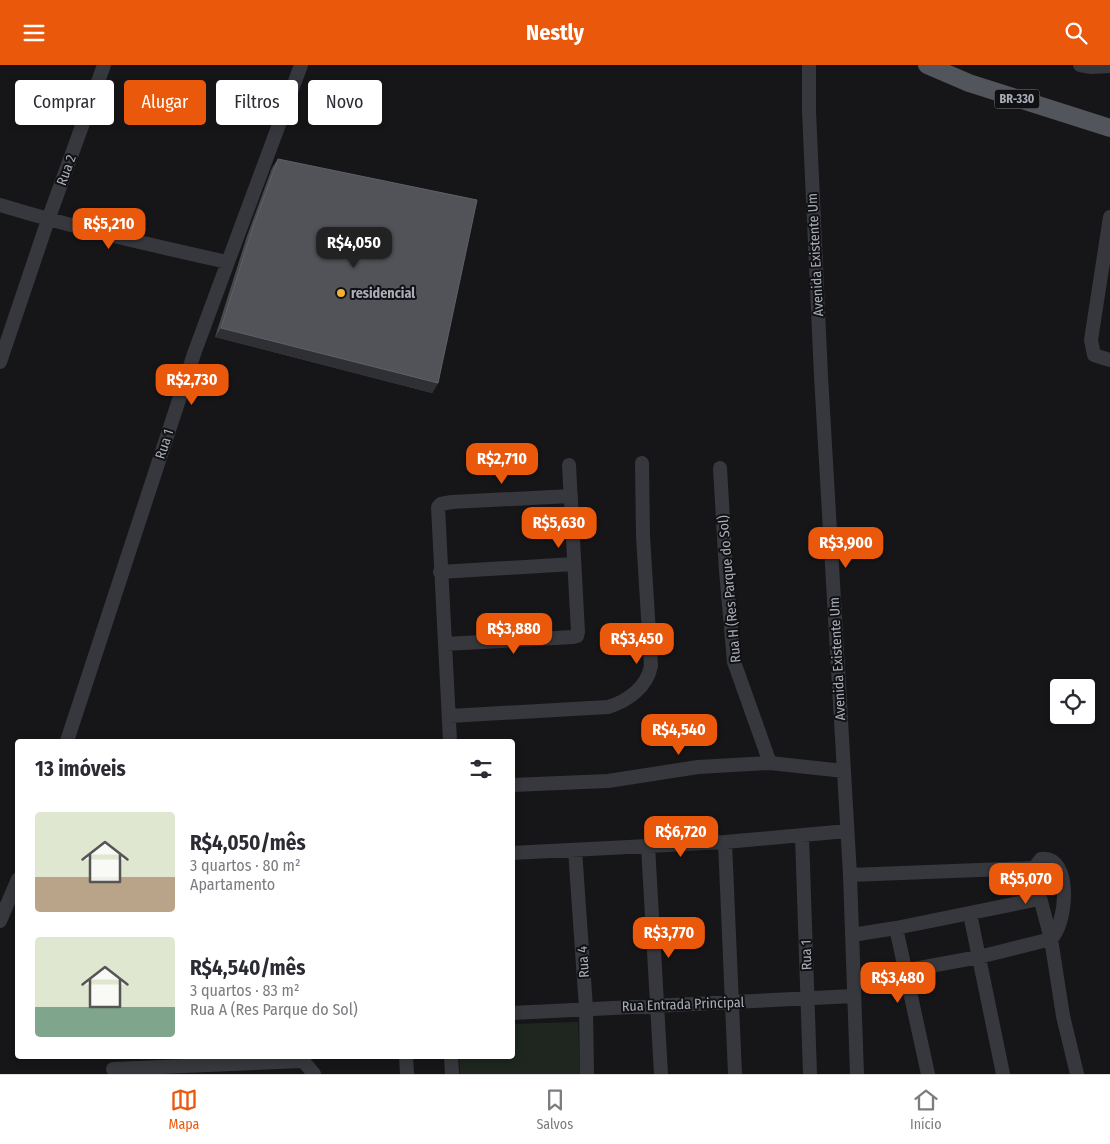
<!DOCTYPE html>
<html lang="pt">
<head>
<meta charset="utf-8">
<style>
  :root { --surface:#fff; --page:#f2f2f3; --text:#2b2b33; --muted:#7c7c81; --line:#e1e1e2; --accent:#ea580c }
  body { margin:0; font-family:"Fira Sans Condensed",sans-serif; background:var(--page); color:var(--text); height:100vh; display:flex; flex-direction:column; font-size:19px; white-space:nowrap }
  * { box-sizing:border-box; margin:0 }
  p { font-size:16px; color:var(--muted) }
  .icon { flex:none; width:28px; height:28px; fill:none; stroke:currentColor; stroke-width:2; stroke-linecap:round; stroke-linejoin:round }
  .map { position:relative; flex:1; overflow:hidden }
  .sheet { position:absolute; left:15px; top:674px; width:500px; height:320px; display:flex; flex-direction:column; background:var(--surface); border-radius:5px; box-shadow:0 2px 8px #0003 }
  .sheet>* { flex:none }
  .guide { position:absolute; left:15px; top:15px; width:500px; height:45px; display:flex; gap:10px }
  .buttons { position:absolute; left:1050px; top:614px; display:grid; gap:10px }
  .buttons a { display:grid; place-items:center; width:45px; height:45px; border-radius:5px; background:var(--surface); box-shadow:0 2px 8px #0003; font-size:25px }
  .price { position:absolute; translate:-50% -42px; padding:0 11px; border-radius:10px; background:var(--accent); color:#fff; font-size:16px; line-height:32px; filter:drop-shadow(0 1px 2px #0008) }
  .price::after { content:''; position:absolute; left:50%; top:30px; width:15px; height:11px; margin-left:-8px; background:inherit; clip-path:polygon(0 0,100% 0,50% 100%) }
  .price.selected { background:#222; color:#fff }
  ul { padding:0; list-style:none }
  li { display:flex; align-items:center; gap:15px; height:125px; padding:0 20px }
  li span { display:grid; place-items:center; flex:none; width:140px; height:100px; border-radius:5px; color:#555 }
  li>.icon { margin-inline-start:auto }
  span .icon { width:60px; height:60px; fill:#fffc; stroke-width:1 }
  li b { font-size:21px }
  h2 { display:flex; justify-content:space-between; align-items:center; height:60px; padding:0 20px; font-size:21px }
  .chip { padding:0 18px; border-radius:5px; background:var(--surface); box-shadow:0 2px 8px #0003; font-size:18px; line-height:45px }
  .chip.selected { background:var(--accent); color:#fff }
  header { display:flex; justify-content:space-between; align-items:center; height:65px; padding:0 20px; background:var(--accent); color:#fff; font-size:22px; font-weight:700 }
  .tab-bar { display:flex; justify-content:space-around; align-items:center; height:70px; border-top:1px solid var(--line); background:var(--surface); font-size:14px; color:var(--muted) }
  .tab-bar a { display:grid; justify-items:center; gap:2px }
  .tab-bar .selected { color:var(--accent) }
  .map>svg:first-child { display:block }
</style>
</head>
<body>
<header><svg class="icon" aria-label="menu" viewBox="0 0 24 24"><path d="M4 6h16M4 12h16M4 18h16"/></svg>Nestly<svg class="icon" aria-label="search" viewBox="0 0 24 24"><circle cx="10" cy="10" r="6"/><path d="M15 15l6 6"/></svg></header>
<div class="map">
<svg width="1110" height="1009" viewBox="0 0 1110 1009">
  <rect width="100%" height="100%" fill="#161618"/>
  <path fill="#1e261f" d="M578 957 580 1009H460L459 991H512L513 959Z"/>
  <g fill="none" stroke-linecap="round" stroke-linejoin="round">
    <path stroke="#37383d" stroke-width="14" d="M809 0V46L821 311 850 810 857 1009
      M1080 0 1091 2 1110 1
      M0 140C75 163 151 180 227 197
      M1110 152 1091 275 1094 290 1110 295
      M0 297 48 155 104 0
      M720 403 726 506 734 597 770 698
      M440 507 574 499
      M445 579 573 572 577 571 578 567 569 400
      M449 651 608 642C628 636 647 622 651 601L643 471 642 398
      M67 676 195 286 301 0
      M450 676 438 442 441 439 452 437 571 431
      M512 720 608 716 698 702 770 698 844 706
      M802 771 810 1009
      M725 777 735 1009
      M648 781 661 1009
      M575 785 586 943 587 1009
      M512 788 725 777 847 766
      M850 810 1034 803
      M970 849 1003 1009
      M0 856 18 814
      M896 863 928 1009
      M852 870 896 863 1039 834
      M854 915 979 892 1051 874C1067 859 1073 790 1041 794L1034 803V810L1051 874 1063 951 1077 1009
      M512 948 854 931
      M299 991 314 1009
      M406 991 407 1009
      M451 991 452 1009
      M113 1004 303 996"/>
    <path stroke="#53555c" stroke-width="18" d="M927 0 969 18 1110 63"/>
  </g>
  <path fill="#47494d" d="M278 94 438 318 432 328 215 272 247 171 272 103Z"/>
  <path fill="#2f3033" d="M221 263 438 318 432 328 215 272Z"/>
  <path fill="#525359" stroke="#5f6168" d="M278 94 477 135 438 318 221 263 253 162Z"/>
  <circle fill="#f2b134" stroke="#111113" stroke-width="2" cx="341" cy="228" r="5"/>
  <g text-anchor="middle" stroke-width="4" stroke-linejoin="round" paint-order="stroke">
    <rect fill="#111113" stroke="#7b7e86" stroke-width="1" x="994.5" y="24.5" width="45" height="19" rx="4"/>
    <g font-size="12" font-weight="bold" fill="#a8adb8">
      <text x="1017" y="38">BR-330</text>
    </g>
    <g font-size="14" fill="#a8adb8" stroke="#111113">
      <text transform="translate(66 105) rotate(-70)" y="5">Rua 2</text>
      <text transform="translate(815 190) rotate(-93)" y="5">Avenida Existente Um</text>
      <text transform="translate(164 379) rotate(-72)" y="5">Rua 1</text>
      <text transform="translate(729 524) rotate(-95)" y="5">Rua H (Res Parque do Sol)</text>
      <text transform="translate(837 594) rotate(-93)" y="5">Avenida Existente Um</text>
      <text transform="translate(806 890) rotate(-92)" y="5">Rua 1</text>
      <text transform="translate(583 897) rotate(-94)" y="5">Rua 4</text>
      <text transform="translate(683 939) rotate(-2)" y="5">Rua Entrada Principal</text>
    </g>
    <g font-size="14" font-weight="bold" fill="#a8adb8" stroke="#111113" text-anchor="start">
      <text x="351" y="233">residencial</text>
    </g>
  </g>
</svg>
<div class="buttons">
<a><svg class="icon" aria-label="locate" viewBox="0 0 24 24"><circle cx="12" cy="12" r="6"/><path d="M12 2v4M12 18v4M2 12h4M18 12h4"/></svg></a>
</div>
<b class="price" style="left:109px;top:185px">R$5,210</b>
<b class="price selected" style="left:354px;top:204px">R$4,050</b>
<b class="price" style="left:192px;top:341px">R$2,730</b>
<b class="price" style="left:502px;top:420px">R$2,710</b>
<b class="price" style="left:559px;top:484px">R$5,630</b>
<b class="price" style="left:846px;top:504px">R$3,900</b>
<b class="price" style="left:514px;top:590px">R$3,880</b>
<b class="price" style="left:637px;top:600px">R$3,450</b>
<b class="price" style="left:679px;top:691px">R$4,540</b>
<b class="price" style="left:681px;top:793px">R$6,720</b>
<b class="price" style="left:1026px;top:840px">R$5,070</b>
<b class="price" style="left:669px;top:894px">R$3,770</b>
<b class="price" style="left:898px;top:939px">R$3,480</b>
<div class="guide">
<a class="chip">Comprar</a>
<a class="chip selected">Alugar</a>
<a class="chip">Filtros</a>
<a class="chip">Novo</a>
</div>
<section class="sheet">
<h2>13 imóveis<svg class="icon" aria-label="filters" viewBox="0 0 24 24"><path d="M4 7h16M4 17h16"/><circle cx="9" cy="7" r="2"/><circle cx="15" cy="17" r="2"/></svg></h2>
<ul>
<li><span style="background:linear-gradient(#dfe7d0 65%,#b9a48a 0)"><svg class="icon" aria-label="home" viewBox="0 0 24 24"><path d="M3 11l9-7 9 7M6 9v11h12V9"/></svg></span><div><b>R$4,050/mês</b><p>3 quartos · 80 m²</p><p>Apartamento</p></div></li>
<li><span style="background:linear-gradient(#dfe7d0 70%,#7fa58c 0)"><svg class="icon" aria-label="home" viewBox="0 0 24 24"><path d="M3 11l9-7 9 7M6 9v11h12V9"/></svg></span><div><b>R$4,540/mês</b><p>3 quartos · 83 m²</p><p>Rua A (Res Parque do Sol)</p></div></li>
</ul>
</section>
</div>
<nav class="tab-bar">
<a class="selected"><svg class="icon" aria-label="map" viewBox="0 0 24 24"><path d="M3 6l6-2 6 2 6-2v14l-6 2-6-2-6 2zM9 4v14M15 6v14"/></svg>Mapa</a>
<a><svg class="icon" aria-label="saved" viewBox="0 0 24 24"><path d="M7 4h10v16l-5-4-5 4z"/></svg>Salvos</a>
<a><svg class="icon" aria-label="home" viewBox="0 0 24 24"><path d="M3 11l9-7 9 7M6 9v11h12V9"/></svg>Início</a>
</nav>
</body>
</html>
